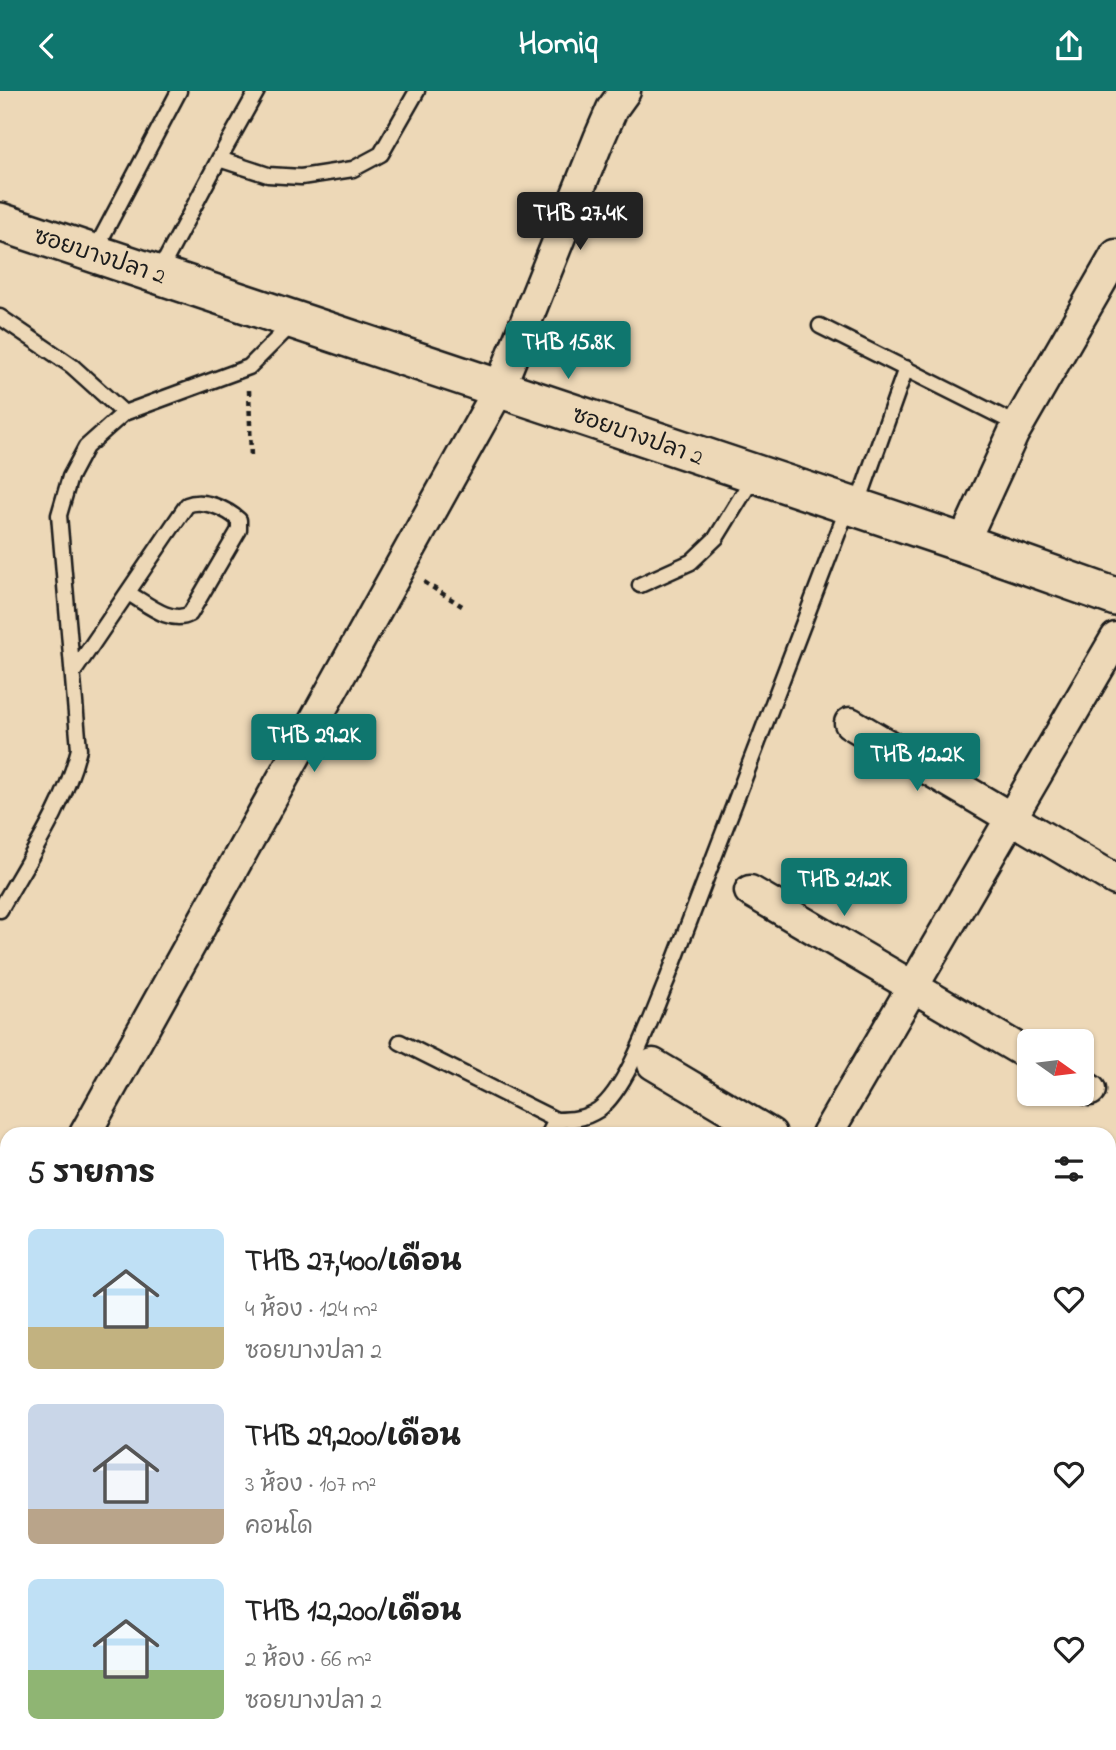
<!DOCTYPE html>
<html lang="th">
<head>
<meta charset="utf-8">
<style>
  :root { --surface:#fff; --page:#f2f2f2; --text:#222; --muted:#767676; --accent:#0f766e }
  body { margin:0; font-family:"Indie Flower","Playpen Sans Thai",sans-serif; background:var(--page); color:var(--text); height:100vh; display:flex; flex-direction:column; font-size:26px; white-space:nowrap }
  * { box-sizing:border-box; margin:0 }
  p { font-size:23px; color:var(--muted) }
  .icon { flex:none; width:38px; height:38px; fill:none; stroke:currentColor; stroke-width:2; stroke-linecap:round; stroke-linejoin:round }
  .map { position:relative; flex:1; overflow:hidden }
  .drawer { position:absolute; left:0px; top:1036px; width:1116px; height:623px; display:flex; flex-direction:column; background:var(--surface); border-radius:21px 21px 0 0; box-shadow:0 2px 5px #0004 }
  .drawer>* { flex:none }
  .needle { width:46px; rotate:104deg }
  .buttons { position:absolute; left:1017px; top:938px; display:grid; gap:14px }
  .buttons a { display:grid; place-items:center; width:77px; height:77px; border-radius:10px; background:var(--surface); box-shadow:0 2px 5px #0004; font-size:35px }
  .price { position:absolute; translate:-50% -60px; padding:0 16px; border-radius:7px; background:var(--accent); color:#fff; font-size:23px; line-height:46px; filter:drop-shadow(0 2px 4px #0008) }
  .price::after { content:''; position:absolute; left:50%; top:42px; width:21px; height:16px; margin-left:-10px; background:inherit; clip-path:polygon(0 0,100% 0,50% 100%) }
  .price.selected { background:#222; color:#fff }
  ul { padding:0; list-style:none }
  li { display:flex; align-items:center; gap:21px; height:175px; padding:0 28px }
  li span { display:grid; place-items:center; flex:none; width:196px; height:140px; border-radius:10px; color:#555 }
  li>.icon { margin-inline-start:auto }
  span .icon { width:84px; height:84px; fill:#fffc; stroke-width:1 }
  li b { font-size:30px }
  h2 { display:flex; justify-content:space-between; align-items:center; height:84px; padding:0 28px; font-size:30px }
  header { display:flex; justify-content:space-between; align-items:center; height:91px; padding:0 28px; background:var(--accent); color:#fff; font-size:32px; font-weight:800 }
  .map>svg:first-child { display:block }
</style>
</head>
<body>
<header><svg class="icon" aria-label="back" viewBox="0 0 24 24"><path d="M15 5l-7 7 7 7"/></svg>Homiq<svg class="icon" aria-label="share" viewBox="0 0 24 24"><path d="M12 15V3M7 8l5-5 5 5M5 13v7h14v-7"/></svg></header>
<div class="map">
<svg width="1116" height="1659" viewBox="0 0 1116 1659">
  <rect width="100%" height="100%" fill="#edd8b7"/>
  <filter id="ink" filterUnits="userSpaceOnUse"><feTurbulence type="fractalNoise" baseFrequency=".0143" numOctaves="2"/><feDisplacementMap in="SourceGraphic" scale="14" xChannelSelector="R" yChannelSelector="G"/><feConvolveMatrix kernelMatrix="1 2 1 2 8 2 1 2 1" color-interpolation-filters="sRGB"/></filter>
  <g filter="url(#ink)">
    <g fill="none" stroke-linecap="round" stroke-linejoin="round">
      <g stroke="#1c1c1c" stroke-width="19">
        <path id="service" d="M219 68 257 0
          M94 161 179 0
          M158 183 219 68 268 84 301 86 353 78 381 63 417 0
          M0 226 72 275 124 322
          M820 235 1018 334
          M857 415 906 277
          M640 494 691 471 716 447 754 385
          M73 582 187 414C203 407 227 418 239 429V439L190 523C170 534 146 512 128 502
          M0 819C29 767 65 715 79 658L59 424 70 386 86 356 124 322 249 276 294 231
          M400 951 556 1029C571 1029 584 1028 598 1019 628 997 652 924 667 889L848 416
          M549 1043 556 1029
          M193 1659 198 1652"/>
      </g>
      <g stroke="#1c1c1c" stroke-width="35">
        <path id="minor" d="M963 452 1013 343 1116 164
          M850 632 1116 789
          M750 800 1029 964
          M653 973 771 1043
          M1082 994 1090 999
          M85 1043 499 298 599 48 612 18 625 0
          M827 1043 1116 547
          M0 1197 7 1184
          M1110 1212 1116 1201
          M1110 1353 1116 1356
          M650 1652 663 1659
          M467 1659 471 1652
          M918 1659 920 1652
          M1113 1659 1116 1651"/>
      </g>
      <g stroke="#1c1c1c" stroke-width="42">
        <path id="tertiary" d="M0 131 963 452 1116 506"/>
      </g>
      <path stroke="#1c1c1c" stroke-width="4.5" stroke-dasharray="5 5" stroke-linecap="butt" d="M249 299 251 368
        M424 491 462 515"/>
      <use href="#service" stroke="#edd8b7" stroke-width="14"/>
      <use href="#minor" stroke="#edd8b7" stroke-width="30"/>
      <use href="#tertiary" stroke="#edd8b7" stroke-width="37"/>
    </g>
  </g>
  <g text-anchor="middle" stroke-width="5" stroke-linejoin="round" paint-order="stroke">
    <g font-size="23" fill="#1c1c1c" stroke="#edd8b7">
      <text transform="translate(100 164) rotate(18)" y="8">ซอยบางปลา 2</text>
      <text transform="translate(638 344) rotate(19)" y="8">ซอยบางปลา 2</text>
    </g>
  </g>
</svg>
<div class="buttons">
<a><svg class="needle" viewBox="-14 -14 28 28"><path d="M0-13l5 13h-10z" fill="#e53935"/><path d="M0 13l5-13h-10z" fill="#767676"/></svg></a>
</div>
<b class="price selected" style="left:580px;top:161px">THB 27.4K</b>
<b class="price" style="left:568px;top:290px">THB 15.8K</b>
<b class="price" style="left:314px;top:683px">THB 29.2K</b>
<b class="price" style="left:917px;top:702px">THB 12.2K</b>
<b class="price" style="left:844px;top:827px">THB 21.2K</b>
<section class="drawer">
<h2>5 รายการ<svg class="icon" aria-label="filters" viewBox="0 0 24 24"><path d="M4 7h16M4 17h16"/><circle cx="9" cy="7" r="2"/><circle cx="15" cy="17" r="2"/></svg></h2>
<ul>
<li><span style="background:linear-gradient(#bfe0f5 70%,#c2b280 0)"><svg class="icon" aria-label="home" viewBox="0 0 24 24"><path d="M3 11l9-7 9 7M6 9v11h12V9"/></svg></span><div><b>THB 27,400/เดือน</b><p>4 ห้อง · 124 m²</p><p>ซอยบางปลา 2</p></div><svg class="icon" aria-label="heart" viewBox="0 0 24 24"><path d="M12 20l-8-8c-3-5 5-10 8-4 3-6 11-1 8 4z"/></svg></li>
<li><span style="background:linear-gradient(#c9d6e8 75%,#b9a48a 0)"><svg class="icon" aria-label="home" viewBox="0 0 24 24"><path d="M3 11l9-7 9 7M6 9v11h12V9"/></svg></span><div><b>THB 29,200/เดือน</b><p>3 ห้อง · 107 m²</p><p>คอนโด</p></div><svg class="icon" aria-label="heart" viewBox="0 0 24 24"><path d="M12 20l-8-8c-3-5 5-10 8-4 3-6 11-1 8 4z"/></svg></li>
<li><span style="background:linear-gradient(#bfe0f5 65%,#8fb573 0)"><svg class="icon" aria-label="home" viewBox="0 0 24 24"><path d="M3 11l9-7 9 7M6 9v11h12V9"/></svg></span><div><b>THB 12,200/เดือน</b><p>2 ห้อง · 66 m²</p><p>ซอยบางปลา 2</p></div><svg class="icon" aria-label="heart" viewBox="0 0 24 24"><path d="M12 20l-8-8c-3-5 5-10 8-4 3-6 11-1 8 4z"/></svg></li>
</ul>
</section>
</div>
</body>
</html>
